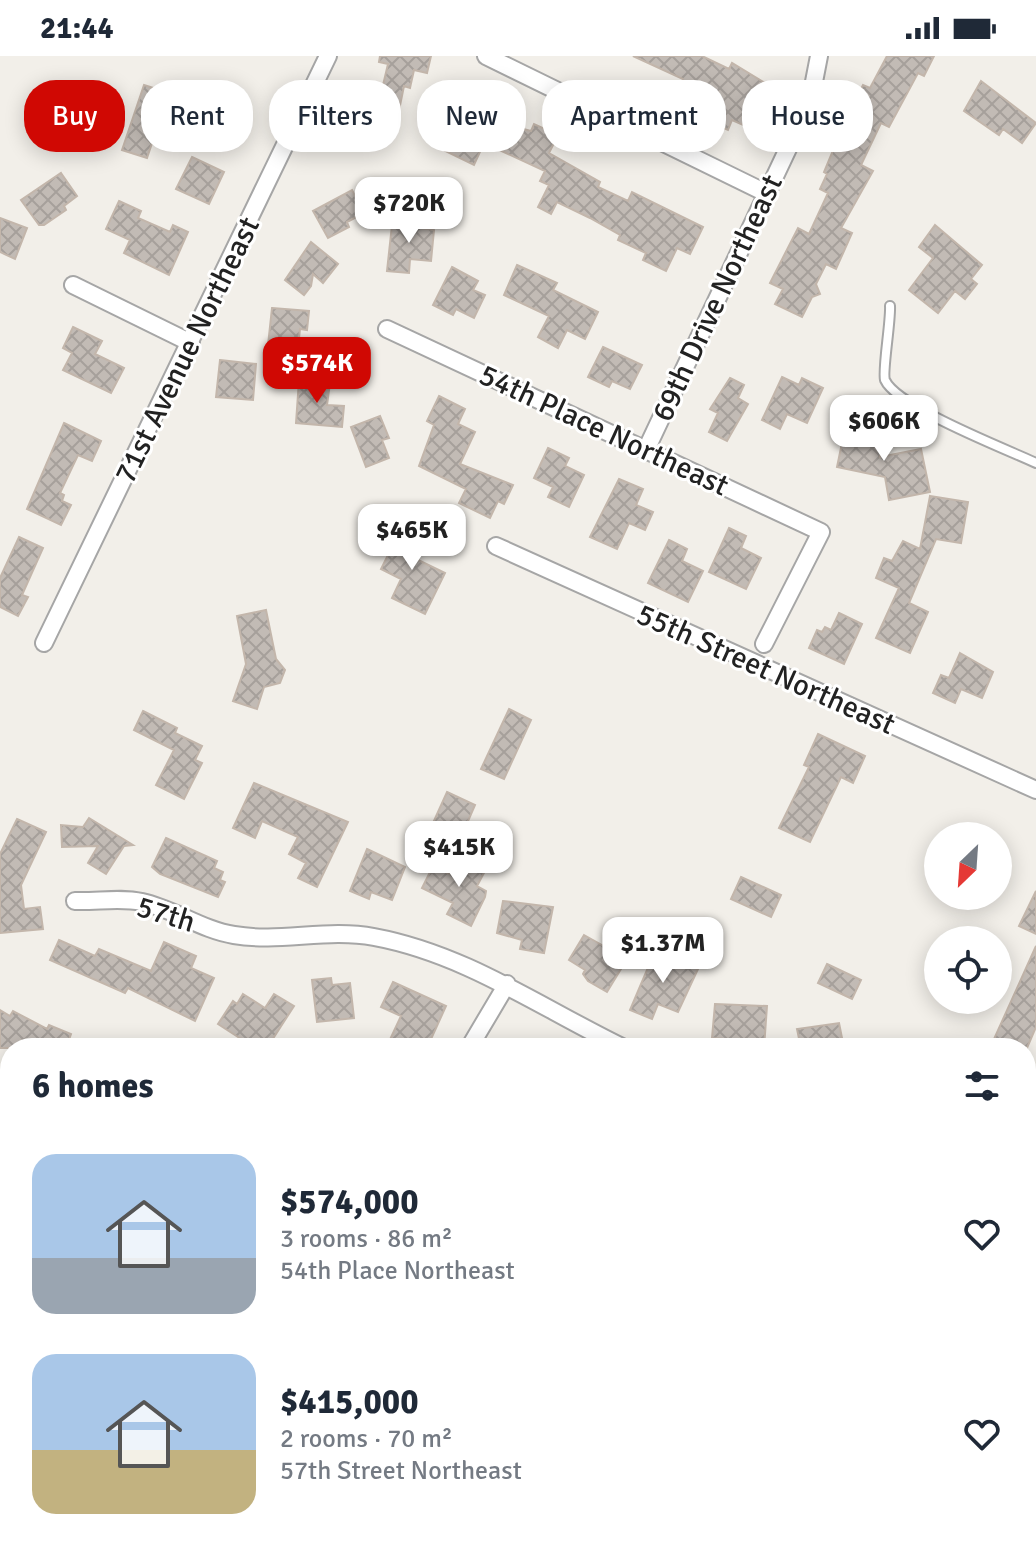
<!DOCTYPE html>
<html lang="en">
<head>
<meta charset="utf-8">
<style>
  :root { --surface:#fff; --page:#f6f6f7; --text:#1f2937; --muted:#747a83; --accent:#d00803 }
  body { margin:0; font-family:Signika,sans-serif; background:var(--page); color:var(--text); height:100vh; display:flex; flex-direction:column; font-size:30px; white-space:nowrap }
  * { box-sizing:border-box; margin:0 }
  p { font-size:26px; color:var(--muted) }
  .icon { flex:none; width:44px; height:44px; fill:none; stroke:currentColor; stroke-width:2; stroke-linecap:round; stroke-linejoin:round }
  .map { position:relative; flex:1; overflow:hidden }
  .side { position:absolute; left:0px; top:982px; width:1036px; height:514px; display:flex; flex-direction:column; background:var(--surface); border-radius:32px 32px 0 0; box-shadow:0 4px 20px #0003 }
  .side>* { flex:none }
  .hud { position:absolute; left:24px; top:24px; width:988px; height:72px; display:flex; gap:16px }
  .needle { width:52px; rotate:205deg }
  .buttons { position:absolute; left:924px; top:766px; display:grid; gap:16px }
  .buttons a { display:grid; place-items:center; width:88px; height:88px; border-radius:50%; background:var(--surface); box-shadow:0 4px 20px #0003; font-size:40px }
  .price { position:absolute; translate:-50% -68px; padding:0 18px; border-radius:16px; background:#fff; color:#222; font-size:26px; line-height:52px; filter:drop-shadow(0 2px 4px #0008) }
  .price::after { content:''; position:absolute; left:50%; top:48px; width:24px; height:18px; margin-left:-12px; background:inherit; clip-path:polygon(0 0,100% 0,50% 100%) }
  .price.on { background:var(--accent); color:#fff }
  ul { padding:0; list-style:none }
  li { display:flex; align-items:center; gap:24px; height:200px; padding:0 32px }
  li span { display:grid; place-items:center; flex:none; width:224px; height:160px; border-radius:24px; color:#555 }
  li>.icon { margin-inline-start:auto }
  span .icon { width:96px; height:96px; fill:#fffc; stroke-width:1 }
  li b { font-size:34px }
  h2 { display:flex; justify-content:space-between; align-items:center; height:96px; padding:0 32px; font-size:34px }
  .pill { padding:0 28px; border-radius:32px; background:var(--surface); box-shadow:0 4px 20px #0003; font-size:28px; line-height:72px }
  .pill.on { background:var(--accent); color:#fff }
  .status { display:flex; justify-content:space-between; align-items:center; height:56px; padding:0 40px; background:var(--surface); direction:ltr }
  .status svg { height:22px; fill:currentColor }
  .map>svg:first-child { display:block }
</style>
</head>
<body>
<div class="status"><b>21:44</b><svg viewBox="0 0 49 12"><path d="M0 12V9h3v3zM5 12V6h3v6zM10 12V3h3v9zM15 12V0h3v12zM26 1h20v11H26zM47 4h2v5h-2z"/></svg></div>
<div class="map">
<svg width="1036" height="1495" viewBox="0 0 1036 1495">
  <defs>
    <pattern id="park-dots" width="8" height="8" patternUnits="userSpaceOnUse" patternTransform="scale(2)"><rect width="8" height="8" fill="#c8f9cd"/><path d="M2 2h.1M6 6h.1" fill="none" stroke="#acd5b0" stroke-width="1.8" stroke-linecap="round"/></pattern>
    <pattern id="building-cross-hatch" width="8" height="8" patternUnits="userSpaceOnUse" patternTransform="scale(2)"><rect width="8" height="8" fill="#c2bbb5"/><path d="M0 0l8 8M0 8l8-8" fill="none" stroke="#a6a09b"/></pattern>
  </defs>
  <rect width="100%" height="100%" fill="#f2efe9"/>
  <path fill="url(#park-dots)" d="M0 1164 10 1167V1406L0 1399Z
    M54 1486H160L161 1495H53Z"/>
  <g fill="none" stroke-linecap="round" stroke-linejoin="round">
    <path stroke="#aad1de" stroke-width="6" d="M0 1248 10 1257
      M112 1486 114 1495"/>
  </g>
  <path fill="url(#building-cross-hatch)" stroke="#c3b6ab" stroke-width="2" d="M380 0H431L427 17 414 14 410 32 404 30 396 69 382 66 379 83 351 77 359 38 380 42 388 8 379 6Z
    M633 0H702L729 13 732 7 770 30 750 72 732 64 728 74 705 64 713 46 680 31 683 23Z
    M887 0H934L924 20 918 17 889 71 881 67 861 109 873 115 841 172 852 177 836 213 826 208 816 228 820 238 812 241 802 261 775 248 783 233 770 227 798 172 809 178 828 137 820 133 827 118 824 116 849 56 863 29 870 32Z
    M981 25 1036 67 1022 87 1003 73 999 79 964 55Z
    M144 29 169 37 147 102 122 94Z
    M442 62 459 70 460 67 466 70 470 63 502 79H508L512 70 531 75 534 68 558 79 549 97 600 126 598 131 628 145 632 136 703 171 690 198 677 192 666 215 643 204 646 197 618 184 620 179 590 162 557 146 551 158 538 151 549 129 540 125 545 115 484 87 474 109 429 87Z
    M192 101 224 116 209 148 176 133Z
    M61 117 77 140 64 150 66 154 44 169H39L21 144Z
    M352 134 364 157 347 166 349 171 328 182 313 155Z
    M119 145 141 155 138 162 170 176 173 169 188 176 169 219 124 197 130 184 106 173Z
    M404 160 421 162 420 172 434 174 431 205 410 203 409 217 387 215 392 169H403Z
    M0 162 27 172 15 203 0 196Z
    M935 169 982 209 971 223 977 228 965 243 955 235 938 257 909 234 933 202 919 191Z
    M311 186 338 208 323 227 313 218 311 230 304 239 285 224Z
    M517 209 557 227 553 234 598 256 585 283 567 274 558 292 538 281 549 260 504 239Z
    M452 211 478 225 473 234 485 239 474 262 456 253 453 259 433 249Z
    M272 252 309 255 307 274 300 273 298 292 268 289Z
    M73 271 102 285 95 298 124 312 111 337 63 314 72 297 63 292Z
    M603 291 642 309 630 333 612 325 609 331 588 321Z
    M220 304 256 308 253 344 216 341Z
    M782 321 799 329 802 322 823 332 807 367 787 358 780 373 762 364Z
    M730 322 744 329 738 342 748 348 727 385 709 376 718 357 710 353Z
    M299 324 330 327 327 349 344 350 342 371 296 367Z
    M439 340 465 353 458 368 475 376 460 408 513 429 504 448 498 445 490 462 459 447 466 433 419 410 434 369 427 365Z
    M380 360 389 382 382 384 389 402 366 411 351 371Z
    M64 367 101 385 92 405 78 399 60 437 64 439 62 445 71 449 61 469 27 453Z
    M862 367 886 375 880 401 921 393 930 436 889 444 885 421 837 411 842 387 847 388 852 369 861 372Z
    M548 392 569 402 565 410 584 419 569 451 548 441 553 431 534 422Z
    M619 423 643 433 636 449 653 456 645 474 629 467 617 493 590 481Z
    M930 440 968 446 961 487 936 483 909 547 928 556 910 597 876 582 899 532 876 522 884 502 892 505 903 485 920 493Z
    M404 467 423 476 412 501 445 517 425 558 392 542 401 523 381 513Z
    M729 472 746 480 741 492 761 502 746 533 709 516Z
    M19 481 43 492 22 539 28 541 18 560 0 551V522Z
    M669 484 687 493 682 505 703 515 688 546 648 527Z
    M266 554 276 603 285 614 280 627 264 631 257 653 233 645 246 608 237 560Z
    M839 557 862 568 844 608 809 592 817 574 822 576 825 571 831 574Z
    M960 597 993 616 982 642 961 633 955 647 933 637 941 619 949 622Z
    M509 653 531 664 504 723 481 713Z
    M143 655 177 672 175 677 202 690 195 704 202 707 184 743 156 729 174 694 134 674Z
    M818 678 865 700 853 727 841 721 810 786 779 772 809 711 804 709Z
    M254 727 348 766 317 831 298 822 306 807 289 798 298 781 262 765 255 782 233 772Z
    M447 736 475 749 462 779 433 767Z
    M89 762 133 789 124 790 106 818 88 807 98 790 62 791 61 769 83 771Z
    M17 763 46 776 21 829 24 853 40 851 43 873 0 877V798Z
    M166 782 217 805 214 812 223 816 220 824 225 826 218 841 160 818 152 811Z
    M367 793 405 811 392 844 371 836 369 843 350 835Z
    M457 801 485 815 477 830 486 835 485 841 471 870 447 858 453 847 422 832 433 810 449 818Z
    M741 821 781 839 771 861 731 843Z
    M1036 835V878L1019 870Z
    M503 845 553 851 544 897 520 893 522 884 497 877Z
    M584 879 627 903 607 936 588 925 583 918 585 914 569 904Z
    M59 884 95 900 99 893 151 915 164 886 196 900 191 912 214 922 195 965 128 932 125 937 50 904Z
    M1036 890V971L1027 992H990Z
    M655 895 698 913 678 956 658 948 652 963 630 954Z
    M827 908 861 924 852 943 818 927Z
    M331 922 332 929 350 927 354 962 317 966 312 924Z
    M393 926 446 950 427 992H386L401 960 381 951Z
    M243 938 265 952 274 938 294 950 267 992H255L218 968 233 945 237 948Z
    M715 948 767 950 764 992 738 991V984L712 982Z
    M0 954 10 960 13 955 47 973 49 969 71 978 66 992H0Z
    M839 967 844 992H801L797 973Z"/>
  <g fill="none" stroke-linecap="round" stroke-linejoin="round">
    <g stroke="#a6a6a6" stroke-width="12">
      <path id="lane" d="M890 250C891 265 882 316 885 324 897 351 1006 393 1036 407"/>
    </g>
    <g stroke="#a6a6a6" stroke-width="20">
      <path id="street" d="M486 0 766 137
        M73 229 191 287
        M387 273 821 476 764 588
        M646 394 801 65 812 36 819 0
        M496 490 1036 734
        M44 587 328 0
        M75 845C97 846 120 841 142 846 174 853 202 874 234 879 280 887 327 872 374 881 466 898 541 952 624 992
        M469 992 507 928
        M0 1048 10 1052
        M1026 1138 1036 1142
        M258 1486 259 1495"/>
    </g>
    <g stroke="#6b7a07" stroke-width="26">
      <path id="secondary" d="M1026 1223 1036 1203
        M894 1495 899 1486"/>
    </g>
    <use href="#lane" stroke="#fff" stroke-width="8"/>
    <use href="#street" stroke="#fff" stroke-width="16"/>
    <use href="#secondary" stroke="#f5f9bf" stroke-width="22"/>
  </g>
  <g text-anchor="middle" stroke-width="6" stroke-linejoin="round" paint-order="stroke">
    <g font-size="30" fill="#222" stroke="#fff">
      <text transform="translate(717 242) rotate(-65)" y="10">69th Drive Northeast</text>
      <text transform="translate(187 294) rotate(-64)" y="10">71st Avenue Northeast</text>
      <text transform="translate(604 374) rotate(25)" y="10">54th Place Northeast</text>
      <text transform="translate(766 613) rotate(24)" y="10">55th Street Northeast</text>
      <text transform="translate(166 858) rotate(17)" y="10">57th</text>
    </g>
  </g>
</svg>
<div class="buttons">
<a><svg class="needle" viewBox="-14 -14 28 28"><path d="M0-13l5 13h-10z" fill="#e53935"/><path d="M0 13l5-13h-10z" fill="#747a83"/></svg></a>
<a><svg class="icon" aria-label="locate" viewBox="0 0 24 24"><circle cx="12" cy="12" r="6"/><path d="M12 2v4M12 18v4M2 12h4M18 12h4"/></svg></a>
</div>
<b class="price" style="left:409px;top:189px">$720K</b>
<b class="price on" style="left:317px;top:349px">$574K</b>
<b class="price" style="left:884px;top:407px">$606K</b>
<b class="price" style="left:412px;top:516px">$465K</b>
<b class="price" style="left:459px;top:833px">$415K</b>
<b class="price" style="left:663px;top:929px">$1.37M</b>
<div class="hud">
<a class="pill on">Buy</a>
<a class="pill">Rent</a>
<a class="pill">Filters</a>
<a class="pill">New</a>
<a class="pill">Apartment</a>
<a class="pill">House</a>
</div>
<section class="side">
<h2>6 homes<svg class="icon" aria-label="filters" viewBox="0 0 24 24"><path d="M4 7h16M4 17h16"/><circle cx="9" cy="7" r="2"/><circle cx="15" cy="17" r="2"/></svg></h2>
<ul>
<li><span style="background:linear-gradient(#a9c7e8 65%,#9aa5b1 0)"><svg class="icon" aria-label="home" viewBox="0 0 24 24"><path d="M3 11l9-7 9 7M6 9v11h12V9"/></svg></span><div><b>$574,000</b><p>3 rooms · 86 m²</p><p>54th Place Northeast</p></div><svg class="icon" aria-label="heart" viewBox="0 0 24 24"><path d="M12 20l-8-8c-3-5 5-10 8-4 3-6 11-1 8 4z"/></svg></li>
<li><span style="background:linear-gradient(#a9c7e8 60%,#c2b280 0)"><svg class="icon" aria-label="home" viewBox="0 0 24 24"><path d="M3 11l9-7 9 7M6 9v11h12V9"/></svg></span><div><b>$415,000</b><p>2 rooms · 70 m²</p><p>57th Street Northeast</p></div><svg class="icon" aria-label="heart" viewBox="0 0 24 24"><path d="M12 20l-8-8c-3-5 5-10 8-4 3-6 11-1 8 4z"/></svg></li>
</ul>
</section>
</div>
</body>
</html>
